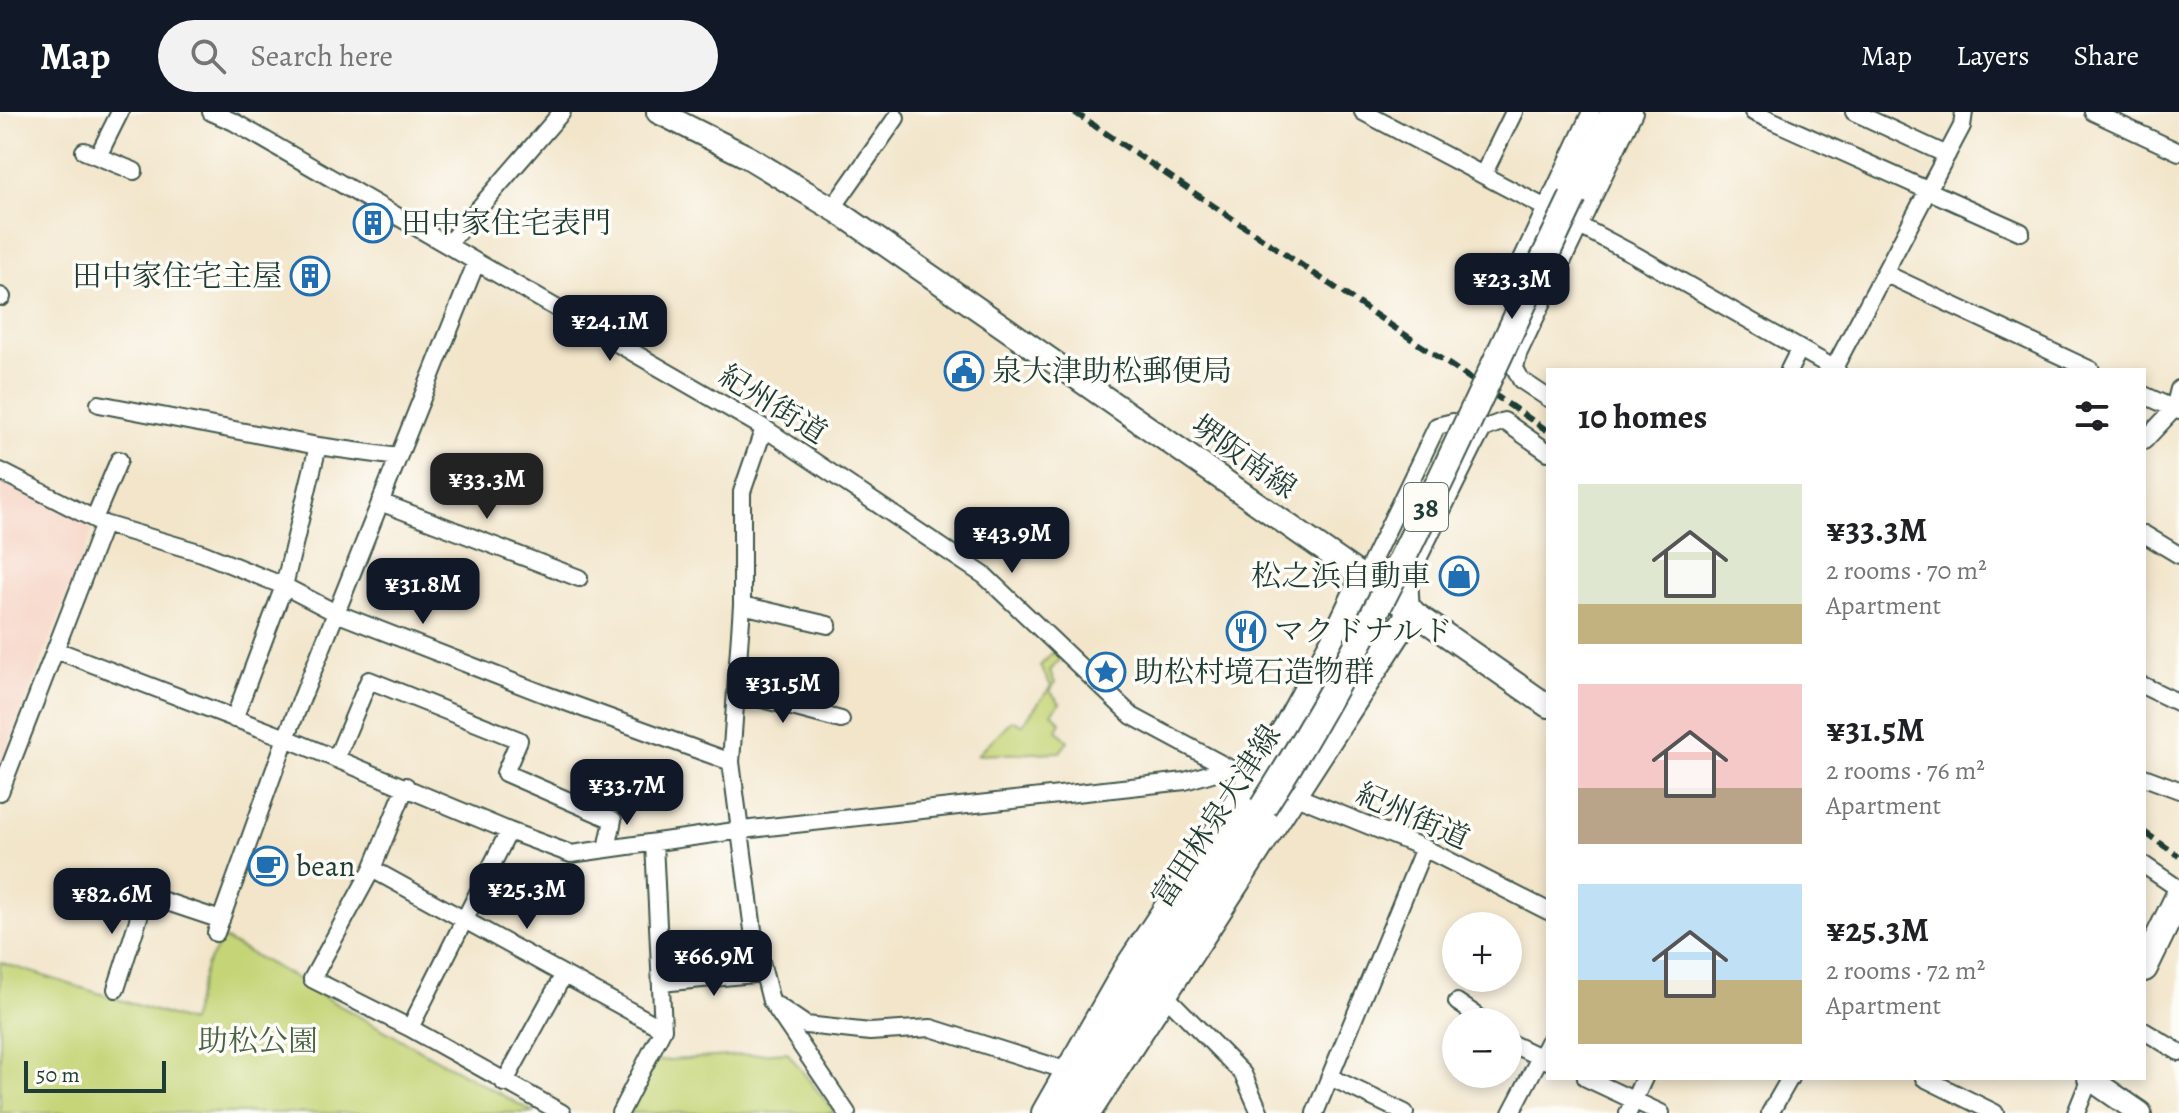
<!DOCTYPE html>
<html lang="en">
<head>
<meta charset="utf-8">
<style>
  :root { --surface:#fff; --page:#f2f2f2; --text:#202124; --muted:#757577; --accent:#111827 }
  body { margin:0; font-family:Alegreya,"Noto Serif JP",serif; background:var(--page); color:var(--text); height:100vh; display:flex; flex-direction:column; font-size:30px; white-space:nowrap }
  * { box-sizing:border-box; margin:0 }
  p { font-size:26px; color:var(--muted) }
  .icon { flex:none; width:44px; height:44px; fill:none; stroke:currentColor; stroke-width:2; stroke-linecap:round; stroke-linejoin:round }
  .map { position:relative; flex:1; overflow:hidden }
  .details { position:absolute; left:1546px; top:256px; width:600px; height:712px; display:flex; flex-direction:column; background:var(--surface); border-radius:0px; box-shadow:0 4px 12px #0003 }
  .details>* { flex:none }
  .tools { position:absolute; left:1442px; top:800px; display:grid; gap:16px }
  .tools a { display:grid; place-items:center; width:80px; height:80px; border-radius:50%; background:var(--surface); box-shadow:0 4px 12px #0003; font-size:40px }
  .scale { position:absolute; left:24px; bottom:20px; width:142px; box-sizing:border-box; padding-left:8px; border:4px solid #1f3d34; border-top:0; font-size:22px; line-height:28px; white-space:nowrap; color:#1f3d34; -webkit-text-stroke:6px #fdfcf7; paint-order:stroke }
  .price { position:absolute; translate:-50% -68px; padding:0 18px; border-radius:16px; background:var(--accent); color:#fff; font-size:26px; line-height:52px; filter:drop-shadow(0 2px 4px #0008) }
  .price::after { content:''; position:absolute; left:50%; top:48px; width:24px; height:18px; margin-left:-12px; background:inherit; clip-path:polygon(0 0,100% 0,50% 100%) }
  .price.current { background:#222; color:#fff }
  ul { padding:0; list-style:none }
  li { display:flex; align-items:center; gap:24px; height:200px; padding:0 32px }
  li span { display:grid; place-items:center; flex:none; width:224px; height:160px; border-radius:0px; color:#555 }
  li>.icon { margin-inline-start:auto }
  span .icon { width:96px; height:96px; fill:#fffc; stroke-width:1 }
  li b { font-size:34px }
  h2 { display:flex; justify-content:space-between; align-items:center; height:96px; padding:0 32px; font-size:34px }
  header { display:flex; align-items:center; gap:48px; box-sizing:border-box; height:112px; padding:0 40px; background:var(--accent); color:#fff }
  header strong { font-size:38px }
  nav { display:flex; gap:44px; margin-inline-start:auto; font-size:28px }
  .search { width:560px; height:72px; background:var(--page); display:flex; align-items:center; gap:20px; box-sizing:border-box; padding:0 28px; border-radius:44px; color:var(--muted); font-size:30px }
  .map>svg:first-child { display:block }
</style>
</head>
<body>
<header>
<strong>Map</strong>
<div class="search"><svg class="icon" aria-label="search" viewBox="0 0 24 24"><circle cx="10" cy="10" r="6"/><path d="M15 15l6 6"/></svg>Search here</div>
<nav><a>Map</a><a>Layers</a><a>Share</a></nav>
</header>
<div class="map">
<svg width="2179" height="1001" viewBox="0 0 2179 1001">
  <rect width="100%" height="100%" fill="#fdfcf7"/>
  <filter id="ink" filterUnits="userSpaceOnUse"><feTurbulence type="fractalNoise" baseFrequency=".0125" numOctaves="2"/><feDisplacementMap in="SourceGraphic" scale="16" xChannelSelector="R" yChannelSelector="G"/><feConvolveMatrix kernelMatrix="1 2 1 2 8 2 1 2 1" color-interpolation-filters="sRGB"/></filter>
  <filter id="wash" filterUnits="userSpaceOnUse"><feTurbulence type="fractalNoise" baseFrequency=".006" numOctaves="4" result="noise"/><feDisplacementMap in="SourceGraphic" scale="32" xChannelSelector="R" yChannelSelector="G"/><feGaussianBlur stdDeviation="1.8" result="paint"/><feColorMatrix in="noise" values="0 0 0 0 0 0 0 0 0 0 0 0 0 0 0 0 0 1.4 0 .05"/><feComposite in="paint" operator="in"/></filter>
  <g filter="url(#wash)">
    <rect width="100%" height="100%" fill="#f2e5ca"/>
    <path fill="#f6d2c3" d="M0 365 87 408 92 420 0 654Z"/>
    <path fill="#c4d476" stroke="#728855" stroke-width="2" d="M1053 540 1060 547 1050 559 1055 571 1050 579 1060 591 1052 601 1061 610 1057 618 1068 629 1060 640 977 643 1012 608 1022 613 1051 574 1040 554Z
      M222 826 301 869 300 872 535 1001H0V850L190 910 206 854Z
      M787 940 835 1001H629L656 949Z"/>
  </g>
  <g filter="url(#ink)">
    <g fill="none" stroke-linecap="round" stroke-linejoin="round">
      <g stroke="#3f564a" stroke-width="20">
        <path id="minor" d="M211 0 234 10 764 316 985 464 1132 604 1229 656 1261 668
          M1363 0 1635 143 1837 258
          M1753 0 2021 120
          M1854 0 1947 43
          M2093 0 2179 40
          M84 39 134 59
          M98 44 120 0
          M1483 63 1514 0
          M832 97 896 6
          M447 133 562 0
          M1884 161 2091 258
          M1539 175 1515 162 1591 0
          M0 184 2 185
          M1834 256 1962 14 1964 0
          M1789 258 1799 238
          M2144 283 2179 299
          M1548 286 1521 268 1515 256 1518 242 1634 0
          M99 292 318 334 398 345
          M764 316 742 380V493L731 650 753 818 771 889 847 1001
          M2144 329 2174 297 2179 277
          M1474 334 1483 317 1504 309 1548 340
          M0 359 104 412 202 441 284 474 336 501 544 582 731 650
          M380 390 579 466
          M94 407 119 348
          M2144 422 2179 443
          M1364 466 1437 314 1453 310 1472 322 1474 334 1409 465 1411 500
          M742 493 828 513
          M56 538 286 626 509 719 571 742 742 718 1185 669 1229 656
          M2144 574 2179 591
          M736 580 841 608
          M234 607 284 474 318 334
          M336 647 369 568 519 628 505 661 613 708 607 737
          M2144 665 2179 678
          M406 674 372 757 312 867 410 916 562 1001
          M0 680 104 412
          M1286 680 1424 736 1548 799
          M2144 753 2179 777
          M372 757 663 917
          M128 777 221 808
          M216 821 286 626 476 151
          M661 871 764 861
          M116 877 146 783
          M1163 881 1243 962 1260 1001
          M1457 890 1476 903 1481 910
          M778 894 806 913 870 920 931 916 1068 959
          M410 916 509 719
          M2144 919 2179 940
          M1508 930 1548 949
          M1330 965 1405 1001
          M1586 966 1661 1001
          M1924 966 1995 1001
          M504 971 563 864
          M620 1001 663 917 654 731
          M1315 1001 1424 736
          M1511 1001 1548 930
          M1628 1001 1644 966
          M1770 1001 1790 966
          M2076 1001 2090 966"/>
      </g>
      <g stroke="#3f564a" stroke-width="26">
        <path id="secondary" d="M658 0 746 44 840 101 1548 594
          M2089 966 2140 1001"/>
      </g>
      <g stroke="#3f564a" stroke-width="30">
        <path id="primary" d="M1573 85 1614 0
          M2144 856 2179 784
          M1045 1001 1127 857 1286 617 1335 527 1364 466
          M1065 1001 1089 958 1263 695
          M1087 1001 1411 500"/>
      </g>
      <use href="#minor" stroke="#fff" stroke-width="16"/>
      <use href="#secondary" stroke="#fff" stroke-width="22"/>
      <use href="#primary" stroke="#fff" stroke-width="26"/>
      <path stroke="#1f3d34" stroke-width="6" stroke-dasharray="12 6" stroke-linecap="butt" d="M1074 0 1548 319
        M2144 720 2179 744"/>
      <g stroke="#3f564a" stroke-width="30" stroke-linecap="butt">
        <path id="primary-bridge" d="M1263 695C1386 504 1475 291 1573 85"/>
      </g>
      <use href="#primary-bridge" stroke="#fff" stroke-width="26"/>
    </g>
  </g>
  <defs>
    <g id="building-ring" transform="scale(2)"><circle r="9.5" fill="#fdfcf7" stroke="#1f6fb2" stroke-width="1.5"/><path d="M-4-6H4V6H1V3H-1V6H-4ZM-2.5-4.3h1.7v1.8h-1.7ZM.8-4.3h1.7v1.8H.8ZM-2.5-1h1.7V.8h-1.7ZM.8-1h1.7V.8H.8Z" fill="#1f6fb2"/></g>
    <g id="civic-ring" transform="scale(2)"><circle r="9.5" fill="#fdfcf7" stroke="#1f6fb2" stroke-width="1.5"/><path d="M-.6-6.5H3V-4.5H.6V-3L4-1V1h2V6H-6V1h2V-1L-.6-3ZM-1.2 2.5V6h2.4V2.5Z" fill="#1f6fb2"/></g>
    <g id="shop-ring" transform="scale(2)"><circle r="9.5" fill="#fdfcf7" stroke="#1f6fb2" stroke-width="1.5"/><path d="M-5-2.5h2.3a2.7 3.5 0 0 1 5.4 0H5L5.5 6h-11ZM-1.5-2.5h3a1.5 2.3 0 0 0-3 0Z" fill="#1f6fb2"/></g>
    <g id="restaurant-ring" transform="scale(2)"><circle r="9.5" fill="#fdfcf7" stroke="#1f6fb2" stroke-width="1.5"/><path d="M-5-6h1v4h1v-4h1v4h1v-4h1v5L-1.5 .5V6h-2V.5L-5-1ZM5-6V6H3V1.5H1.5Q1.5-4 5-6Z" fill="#1f6fb2"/></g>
    <g id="sight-ring" transform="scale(2)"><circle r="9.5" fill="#fdfcf7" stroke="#1f6fb2" stroke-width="1.5"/><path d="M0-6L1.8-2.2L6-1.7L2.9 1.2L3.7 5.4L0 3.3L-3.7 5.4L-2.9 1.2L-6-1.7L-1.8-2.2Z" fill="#1f6fb2"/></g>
    <g id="cafe-ring" transform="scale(2)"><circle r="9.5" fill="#fdfcf7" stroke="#1f6fb2" stroke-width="1.5"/><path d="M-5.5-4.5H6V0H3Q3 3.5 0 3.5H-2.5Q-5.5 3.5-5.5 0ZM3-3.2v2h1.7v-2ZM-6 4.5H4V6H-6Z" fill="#1f6fb2"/></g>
  </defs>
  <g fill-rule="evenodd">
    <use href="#building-ring" x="373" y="111"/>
    <use href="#building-ring" x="310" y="164"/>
    <use href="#civic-ring" x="964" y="259"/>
    <use href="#shop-ring" x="1459" y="464"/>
    <use href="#restaurant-ring" x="1246" y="519"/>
    <use href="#sight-ring" x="1106" y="560"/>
    <use href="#cafe-ring" x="268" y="754"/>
  </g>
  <g text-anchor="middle" stroke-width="7" stroke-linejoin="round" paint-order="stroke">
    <rect fill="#fdfcf7" stroke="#62766e" stroke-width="2" x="1404" y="371" width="44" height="48" rx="6"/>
    <g font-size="28" font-weight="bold" fill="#1f3d34">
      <text x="1426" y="405">38</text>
    </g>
    <g font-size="30" fill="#1f3d34" stroke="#fdfcf7" text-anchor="start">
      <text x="401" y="121">田中家住宅表門</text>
      <text x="282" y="174" text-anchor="end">田中家住宅主屋</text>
      <text x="992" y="269">泉大津助松郵便局</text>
      <text x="1431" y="474" text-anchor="end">松之浜自動車</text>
      <text x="1274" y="529">マクドナルド</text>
      <text x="1134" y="570">助松村境石造物群</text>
      <text x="296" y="764">bean</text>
    </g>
    <g font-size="30" fill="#1f3d34" stroke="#fdfcf7">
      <text transform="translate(773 292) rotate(32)" y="10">紀州街道</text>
      <text transform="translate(1244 345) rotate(35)" y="10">堺阪南線</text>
      <text transform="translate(1216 704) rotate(-57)" y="10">富田林泉大津線</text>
      <text transform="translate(1413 704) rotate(24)" y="10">紀州街道</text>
    </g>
    <g font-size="30" fill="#486344" stroke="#fdfcf7">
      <text x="258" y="939">助松公園</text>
    </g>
  </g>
</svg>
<div class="tools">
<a>+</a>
<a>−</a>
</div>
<div class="scale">50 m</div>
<b class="price" style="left:1512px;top:209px">¥23.3M</b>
<b class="price" style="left:610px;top:251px">¥24.1M</b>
<b class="price current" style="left:487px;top:409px">¥33.3M</b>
<b class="price" style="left:1012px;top:463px">¥43.9M</b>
<b class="price" style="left:423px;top:514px">¥31.8M</b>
<b class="price" style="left:783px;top:613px">¥31.5M</b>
<b class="price" style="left:627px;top:715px">¥33.7M</b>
<b class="price" style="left:527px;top:819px">¥25.3M</b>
<b class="price" style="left:112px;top:824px">¥82.6M</b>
<b class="price" style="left:714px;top:886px">¥66.9M</b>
<section class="details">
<h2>10 homes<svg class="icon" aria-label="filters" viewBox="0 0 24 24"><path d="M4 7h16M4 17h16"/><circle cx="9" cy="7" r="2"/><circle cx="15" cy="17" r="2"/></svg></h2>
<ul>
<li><span style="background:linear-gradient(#dfe7d0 75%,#c2b280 0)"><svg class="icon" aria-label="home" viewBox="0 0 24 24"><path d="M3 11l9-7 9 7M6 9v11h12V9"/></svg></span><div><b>¥33.3M</b><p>2 rooms · 70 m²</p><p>Apartment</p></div></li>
<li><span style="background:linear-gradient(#f6c9c9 65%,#b9a48a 0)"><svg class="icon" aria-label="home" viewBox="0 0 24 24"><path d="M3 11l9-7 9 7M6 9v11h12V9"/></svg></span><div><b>¥31.5M</b><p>2 rooms · 76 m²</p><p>Apartment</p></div></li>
<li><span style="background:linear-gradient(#bfe0f5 60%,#c2b280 0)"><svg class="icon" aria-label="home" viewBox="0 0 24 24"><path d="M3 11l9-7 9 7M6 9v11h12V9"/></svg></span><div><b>¥25.3M</b><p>2 rooms · 72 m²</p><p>Apartment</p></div></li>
</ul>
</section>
</div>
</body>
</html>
